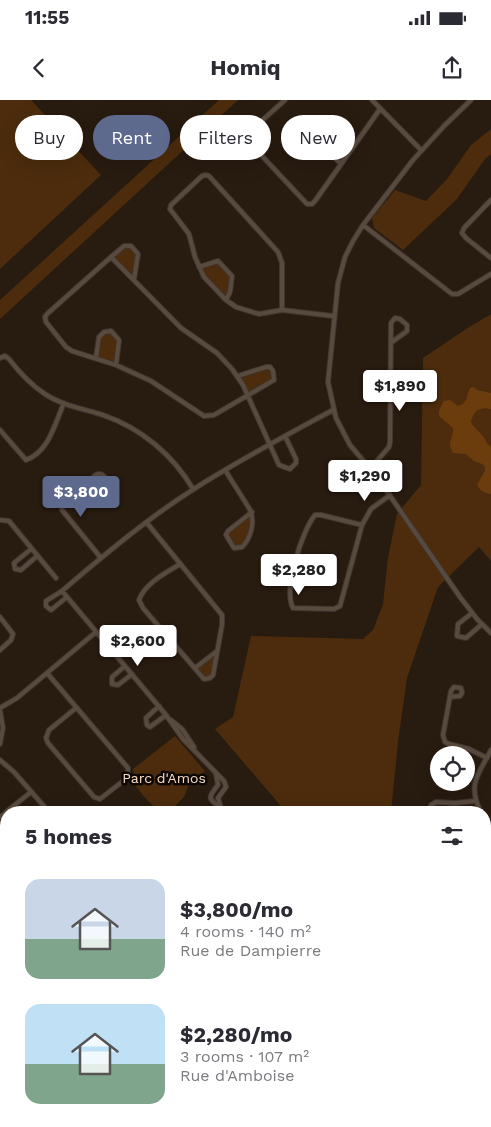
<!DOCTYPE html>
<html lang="en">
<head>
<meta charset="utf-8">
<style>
  :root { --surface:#fff; --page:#f2f2f3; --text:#2b2b33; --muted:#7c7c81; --accent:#5e698e }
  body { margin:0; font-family:"Work Sans",sans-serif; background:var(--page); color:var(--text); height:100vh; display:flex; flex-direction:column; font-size:19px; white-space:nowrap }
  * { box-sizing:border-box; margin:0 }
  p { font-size:16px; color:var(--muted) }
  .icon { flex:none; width:28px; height:28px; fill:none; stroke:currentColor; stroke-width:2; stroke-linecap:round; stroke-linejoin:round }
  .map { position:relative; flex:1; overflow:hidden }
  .panel { position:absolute; left:0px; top:706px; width:491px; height:321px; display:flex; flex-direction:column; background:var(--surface); border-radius:20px 20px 0 0; box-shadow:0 5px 20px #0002 }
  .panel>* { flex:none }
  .banner { position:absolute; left:15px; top:15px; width:461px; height:45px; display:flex; gap:10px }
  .fabs { position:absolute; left:430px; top:646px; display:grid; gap:10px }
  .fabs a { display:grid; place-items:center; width:45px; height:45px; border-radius:50%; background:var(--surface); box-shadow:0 5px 20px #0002; font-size:25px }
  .price { position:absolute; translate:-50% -42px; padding:0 11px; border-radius:5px; background:#fff; color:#222; font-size:16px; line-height:32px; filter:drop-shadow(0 1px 2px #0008) }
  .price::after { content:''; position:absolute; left:50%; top:30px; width:15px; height:11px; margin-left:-8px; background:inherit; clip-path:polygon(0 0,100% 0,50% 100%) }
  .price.on { background:var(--accent); color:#fff }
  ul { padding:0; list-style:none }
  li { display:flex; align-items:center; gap:15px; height:125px; padding:0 25px }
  li span { display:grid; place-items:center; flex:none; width:140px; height:100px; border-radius:15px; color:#555 }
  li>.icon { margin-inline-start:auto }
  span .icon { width:60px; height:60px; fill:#fffc; stroke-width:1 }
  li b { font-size:21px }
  h2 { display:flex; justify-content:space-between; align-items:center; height:60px; padding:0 25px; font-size:21px }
  .tag { padding:0 18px; border-radius:22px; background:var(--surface); box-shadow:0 5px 20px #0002; font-size:18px; line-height:45px }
  .tag.on { background:var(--accent); color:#fff }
  .status { display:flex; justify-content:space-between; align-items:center; height:35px; padding:0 25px; background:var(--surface); direction:ltr }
  .status svg { height:14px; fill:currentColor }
  header { display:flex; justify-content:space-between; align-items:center; height:65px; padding:0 25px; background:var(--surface); font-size:22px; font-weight:700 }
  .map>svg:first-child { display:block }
</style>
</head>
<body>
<div class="status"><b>11:55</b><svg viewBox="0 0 49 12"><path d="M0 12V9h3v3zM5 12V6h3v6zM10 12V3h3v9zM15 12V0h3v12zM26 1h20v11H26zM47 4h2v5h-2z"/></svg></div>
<header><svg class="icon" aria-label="back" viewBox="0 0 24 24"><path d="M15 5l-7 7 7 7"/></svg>Homiq<svg class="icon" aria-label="share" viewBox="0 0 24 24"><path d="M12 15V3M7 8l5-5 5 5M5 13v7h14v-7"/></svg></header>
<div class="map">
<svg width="491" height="1027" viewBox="0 0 491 1027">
  <rect width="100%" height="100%" fill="#281b10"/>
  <path fill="#4c2c0d" d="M0 0H31L101 75 0 169Z
    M219 0H238L0 219V200Z
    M491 29V54L485 59 457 99 403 150 374 128 372 118 395 90 426 101 447 79 471 45Z
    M127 145 138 154 134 179 111 157Z
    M218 161 232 176 226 200 211 184 199 167Z
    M491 214V461L479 447 438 487 407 578 398 642 391 712H286L215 629 233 617 251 536 363 539 373 530 383 504 388 457 397 414 421 385 423 258 466 229Z
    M107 231 119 240 116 265 96 258 99 237Z
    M270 267 274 280 247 295 238 276Z
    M252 412 253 419 246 443 234 448 226 435Z
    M217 551 213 575 204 579 195 568Z
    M175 636 205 671 188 687 184 697 169 712C153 712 141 692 131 680L134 677 133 669Z
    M0 813 6 822V880L0 894Z
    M491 833V962L485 956V836Z
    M149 1021H352L346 1027H146Z"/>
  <path fill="#6b3d0d" d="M474 287 477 290 491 293V309C480 306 473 311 471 322 474 328 479 331 483 336 486 341 486 343 491 347V394C485 393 480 391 477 385L485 371V367L482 364 474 361 466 354 453 353C446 341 454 339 453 328L439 316V310L444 301 450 300 458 306C468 303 466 297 470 288Z"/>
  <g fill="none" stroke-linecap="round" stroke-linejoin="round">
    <path stroke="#6b3d0d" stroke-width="1" d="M485 871 491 859
      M242 1027 250 1021"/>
    <g stroke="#3f3530" stroke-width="6">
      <path id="minor" d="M285 0 248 33 247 38 249 42 307 104H312L315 101 380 9
        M372 0 421 50
        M471 0 445 25 413 60 363 125 353 141 345 157 338 183 328 282 336 318 350 345 377 377 460 497 477 519 491 533
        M341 64 322 45 323 38 328 34H331L349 51
        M491 100 464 128 462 133 466 138 491 158
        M363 125 452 194H458L491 174
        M111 157 124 146H131L138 154 134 179
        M199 167 218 161 232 176 230 192 226 200
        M282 210V163L278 152 209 76 206 75 202 76 171 105 170 109 189 134 195 157 204 177 226 200 236 207 259 214 282 210 333 216
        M0 258 5 256 9 259C19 272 31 285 45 294 61 305 84 309 103 315 141 328 173 355 193 389
        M96 258 99 237 104 232 111 231 119 240 116 265
        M238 276 266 267H270L273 271 274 280 214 315 204 316 151 281 116 265 72 251 66 247 46 222 45 217 47 214 111 157 181 228 217 253 232 269 243 285 279 365 290 369 296 363V359L285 336
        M0 330 26 360C49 352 55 323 64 303
        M370 369 389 347 390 342 391 223 395 218 400 219 407 225V231L392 242
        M225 370 249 408C256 420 251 438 242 447L234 448 226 435 228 431 252 412
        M92 381a7 7 0 1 1 14 0a7 7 0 1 1-14 0Z
        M92 379 63 402 62 410 101 458
        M0 420 9 421 56 478
        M147 423 222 515V525L213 575 210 578 204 579 143 508 139 500C145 483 166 473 180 464
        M362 425 321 415H315C302 431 283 489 293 508L334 509 340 506 362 425 371 409 390 395
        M31 449 14 463 15 469 21 470 37 456
        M62 491 166 615 183 639 224 681 226 687 218 698 221 708
        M67 497 51 510 46 506V501L62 491C104 455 148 418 194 389 239 360 287 335 333 310
        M472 513 458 524 457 536 466 538 482 524
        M0 517 13 534 11 540 0 550
        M125 566 112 577V584L118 585 132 574
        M195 568 217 551
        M47 573 128 668 127 678 100 699 94 697 48 643 46 638 49 630 76 608
        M450 597 460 596 462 593 461 588 454 587 451 591 443 635 445 642 449 644 469 649 487 658
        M159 606 146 618 147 625 150 627 166 615
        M0 608 17 598 96 532
        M0 611 3 628 0 644
        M171 620 182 629 194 647
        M0 660 14 672 49 712
        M216 674 218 685C204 702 212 698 224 712
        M6 712 31 692
        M155 712 159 711 166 712
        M430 712 431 705 436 702 455 703 475 701
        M481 712C467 685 478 675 491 650
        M0 717 6 713
        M485 720 491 731
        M0 774 6 770
        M485 800 491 795
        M0 879 6 884
        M485 993 491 1001
        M0 1014H3L6 1017
        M10 1021 15 1027
        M73 1021 78 1027
        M309 1021 314 1027
        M440 1021 447 1027
        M118 1027 119 1021
        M383 1027 390 1021"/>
    </g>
    <use href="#minor" stroke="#594a3e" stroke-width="4"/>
  </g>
  <g text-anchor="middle" stroke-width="5" stroke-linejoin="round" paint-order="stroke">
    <g font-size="14" fill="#f9dbc3" stroke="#0c0704">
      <text x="164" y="683">Parc d'Amos</text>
    </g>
  </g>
</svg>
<div class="fabs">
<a><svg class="icon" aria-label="locate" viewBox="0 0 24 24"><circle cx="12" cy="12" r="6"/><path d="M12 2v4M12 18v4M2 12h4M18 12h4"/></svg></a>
</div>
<b class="price" style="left:400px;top:312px">$1,890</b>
<b class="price" style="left:365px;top:402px">$1,290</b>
<b class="price on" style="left:81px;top:418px">$3,800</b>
<b class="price" style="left:299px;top:496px">$2,280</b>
<b class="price" style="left:138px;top:567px">$2,600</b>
<div class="banner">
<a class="tag">Buy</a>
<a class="tag on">Rent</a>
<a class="tag">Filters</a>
<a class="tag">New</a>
</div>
<section class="panel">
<h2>5 homes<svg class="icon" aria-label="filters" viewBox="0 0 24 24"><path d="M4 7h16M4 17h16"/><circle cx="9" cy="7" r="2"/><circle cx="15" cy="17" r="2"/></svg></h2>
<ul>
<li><span style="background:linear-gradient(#c9d6e8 60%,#7fa58c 0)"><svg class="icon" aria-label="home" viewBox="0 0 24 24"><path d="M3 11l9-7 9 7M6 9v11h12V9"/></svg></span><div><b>$3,800/mo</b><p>4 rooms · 140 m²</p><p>Rue de Dampierre</p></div></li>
<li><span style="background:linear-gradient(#bfe0f5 60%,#7fa58c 0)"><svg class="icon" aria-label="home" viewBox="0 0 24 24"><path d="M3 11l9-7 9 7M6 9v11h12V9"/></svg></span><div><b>$2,280/mo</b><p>3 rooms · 107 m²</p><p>Rue d'Amboise</p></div></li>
</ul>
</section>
</div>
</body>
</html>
